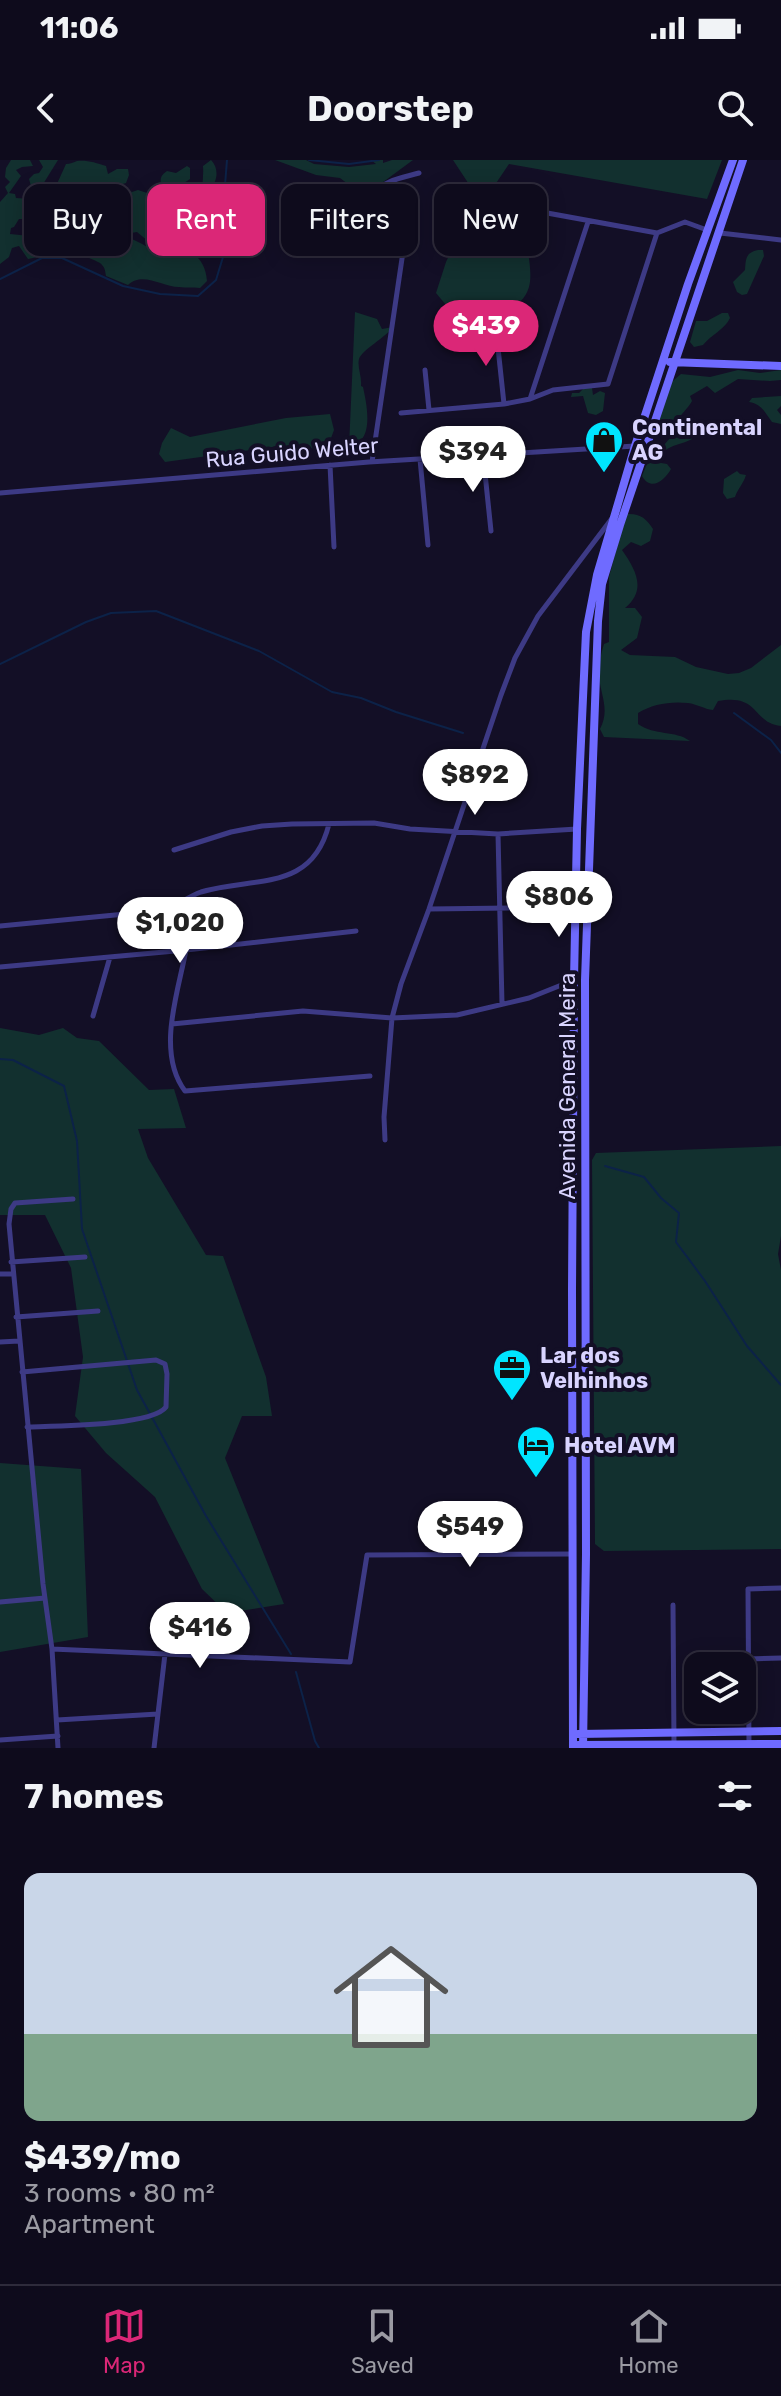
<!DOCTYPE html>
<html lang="en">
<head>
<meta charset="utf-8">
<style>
  :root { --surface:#0e0b1c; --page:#171425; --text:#f1f3f6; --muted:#9b9ba3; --line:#2e2b3b; --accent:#db2777 }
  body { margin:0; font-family:Rubik,sans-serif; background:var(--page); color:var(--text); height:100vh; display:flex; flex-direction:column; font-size:30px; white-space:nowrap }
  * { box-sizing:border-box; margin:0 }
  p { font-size:26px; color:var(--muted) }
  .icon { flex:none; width:44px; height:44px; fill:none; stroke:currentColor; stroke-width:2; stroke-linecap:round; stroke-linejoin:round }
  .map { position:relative; height:1588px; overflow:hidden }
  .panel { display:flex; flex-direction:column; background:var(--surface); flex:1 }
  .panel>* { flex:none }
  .guide { position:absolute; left:24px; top:24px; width:734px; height:72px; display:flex; gap:16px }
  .tools { position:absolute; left:684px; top:1492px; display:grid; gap:16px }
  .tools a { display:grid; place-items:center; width:72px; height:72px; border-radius:16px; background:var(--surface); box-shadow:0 4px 20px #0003,0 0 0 2px var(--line); font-size:40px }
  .price { position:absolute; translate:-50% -68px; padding:0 18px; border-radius:28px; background:#fff; color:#222; font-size:26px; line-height:52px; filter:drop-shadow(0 2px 4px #0008) }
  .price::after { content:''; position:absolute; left:50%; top:48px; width:24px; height:18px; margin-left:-12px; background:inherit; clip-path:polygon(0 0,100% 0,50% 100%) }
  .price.on { background:var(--accent); color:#fff }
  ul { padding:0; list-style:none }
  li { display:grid; align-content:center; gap:16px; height:424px; padding:0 24px }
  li+li { border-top:2px solid var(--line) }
  li span { display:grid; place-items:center; height:248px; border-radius:16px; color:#555 }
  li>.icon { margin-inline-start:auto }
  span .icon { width:144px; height:144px; fill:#fffc; stroke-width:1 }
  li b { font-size:34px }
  h2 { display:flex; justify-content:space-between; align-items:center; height:96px; padding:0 24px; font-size:34px }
  .chip { padding:0 28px; border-radius:16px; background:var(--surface); box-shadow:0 4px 20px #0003,0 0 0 2px var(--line); font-size:28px; line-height:72px }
  .chip.on { background:var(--accent); color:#fff }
  .status { display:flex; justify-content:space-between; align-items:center; height:56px; padding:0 40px; background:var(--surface); direction:ltr }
  .status svg { height:22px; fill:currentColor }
  header { display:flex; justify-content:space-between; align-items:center; height:104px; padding:0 24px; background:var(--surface); font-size:36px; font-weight:700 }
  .tabs { display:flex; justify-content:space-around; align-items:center; height:112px; border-top:2px solid var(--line); background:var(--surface); font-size:22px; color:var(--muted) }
  .tabs a { display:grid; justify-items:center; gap:4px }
  .tabs .on { color:var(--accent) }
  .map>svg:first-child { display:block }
</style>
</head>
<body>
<div class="status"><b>11:06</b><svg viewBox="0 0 49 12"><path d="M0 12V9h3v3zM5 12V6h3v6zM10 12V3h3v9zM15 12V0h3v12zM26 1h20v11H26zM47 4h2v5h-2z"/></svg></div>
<header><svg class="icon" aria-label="back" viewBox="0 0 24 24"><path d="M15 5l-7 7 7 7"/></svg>Doorstep<svg class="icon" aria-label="search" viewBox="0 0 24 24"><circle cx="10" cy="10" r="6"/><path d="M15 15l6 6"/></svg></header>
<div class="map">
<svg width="781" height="1588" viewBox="0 0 781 1588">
  <rect width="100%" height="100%" fill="#130f26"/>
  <path fill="#12302f" d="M11 0H30L33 6 22 7 16 10 21 16 9 33 15 34 16 38 30 39 32 44 29 48V59H19L14 67 11 68 10 74 30 76 34 81 43 80 51 73 50 66 35 63 34 47 41 41H49L50 28 56 26 66 4C70 4 74 2 77 1 88 0 96 3 106 6L108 14 117 9H128L129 15 126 23 110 28 98 54 108 72C129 74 142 86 160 92 185 84 205 94 207 121L200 128C192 127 187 128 179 127 162 127 143 111 128 125L106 116C105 110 105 107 100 103 92 98 68 91 58 91L53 94 28 99 19 86 12 88 9 97 0 104V42L8 33 5 27 10 22 5 17 6 8Z
    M39 0H58L40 29 31 26 29 19 34 14 39 13 43 7Z
    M211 0C219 8 218 21 210 29L214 38 211 51 213 56C204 66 204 80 208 92L204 95 193 90 186 82 178 85 170 82 164 69 163 75 166 82 163 89 154 86 137 72 126 74 111 67 110 61 114 57 119 56V53L110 49 109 39 116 28 121 26 132 32 138 30 147 33 152 26 156 28 161 39 170 43 171 48 164 54 156 53 152 57 153 62 163 67 175 48 191 44 194 47 201 44C201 30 204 19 203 6Z
    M275 0H306L314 4 349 7 376 4 371 0H383V3L392 0H413L375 28 360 33 340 18 316 15Z
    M453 0H722L707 39 509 4 482 44Z
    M187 6 190 8V19L181 25 165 29 161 25C160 18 161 15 167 11L176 13Z
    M480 62 514 70 526 76C527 91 533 112 529 127 519 160 478 151 451 151L436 133 446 102 461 70Z
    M758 90H763L764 96 747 134 742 135 737 132 733 122 745 110C746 99 745 93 758 90Z
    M355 152 377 159 382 169 393 167C386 177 362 190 359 199 357 207 362 216 361 226L363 227C366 241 372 268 361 280 359 283 352 286 349 287Z
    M722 153H728L730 158C725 169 711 175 703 185L694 187 690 182 696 161H707Z
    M738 210 760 213 781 210V220L770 221 738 219 715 233 707 226 690 236 692 241C688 249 680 254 676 263L679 268 689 270 694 273 692 279C679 286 666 284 659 299L661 303 667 304 671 309C665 320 651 332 642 316L646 306 670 278C666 270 659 270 656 263L668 225 681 214 710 217Z
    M584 228H592L593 235 600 231 605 233 603 251 596 255 588 253 583 236 571 237 572 233H579Z
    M781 236V246L777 250 781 255V264L772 262C764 252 762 244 749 242L752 238Z
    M330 254 334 270 327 289 272 287 165 302 159 294 162 283 171 268 190 277 286 258Z
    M737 311 740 314 746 315C744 323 738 328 735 337L727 339 723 333 724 319Z
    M626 354C640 353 646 358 653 369L650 381 641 386 631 382 622 390C636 410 647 430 625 448H635L642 457 637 478 621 490 630 495 675 497 696 507 728 514 739 513 751 508 781 485V566C752 563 760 533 718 541L713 550C704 549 697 544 688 543 671 541 652 544 638 553V564C655 576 675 570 690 581L604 577 600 569C610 550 601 536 599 517 598 506 601 494 604 484L609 482V417Z
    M0 868 39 875 63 868 77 878 99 881 149 930 174 929 186 968 138 969 148 998 206 1095 223 1096 266 1217 272 1256H242L225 1298 284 1444 227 1453 202 1429 155 1337 106 1293 75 1256 83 1197 71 1108 45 1055H0Z
    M781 986V1076L778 1094 781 1110V1389L604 1391 595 1384 592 1000 596 993Z
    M0 1303 81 1309 88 1477 0 1492Z"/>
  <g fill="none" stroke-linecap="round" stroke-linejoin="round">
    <path stroke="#0c2248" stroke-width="2" d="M309 0 349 4 379 0
      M0 119 42 98H62L123 126 160 134 198 136 216 120 223 97 221 75 227 0
      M0 504 86 462 111 453 156 451 259 491 332 532 361 538 396 552 463 573
      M734 553 771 580 781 593
      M0 899 13 900 64 926 77 981 82 1069 137 1230 206 1356 291 1494
      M605 1006 644 1017 661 1038 679 1053 676 1082 705 1121 747 1186 781 1225
      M296 1512 315 1581 319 1588"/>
    <path stroke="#3d3a85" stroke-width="5" d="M503 45 657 73 685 62 707 70
      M720 73 781 80
      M496 169 504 244
      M425 210 429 250
      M530 239 588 62
      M401 253 504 244 530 239 553 230 608 224 657 73
      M483 294 491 371
      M420 299 428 385
      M372 302 404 85 372 35C384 20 402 18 419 13
      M330 305 334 387
      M0 333 369 302 635 286
      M498 674 502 844
      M174 690 231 672 262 666 292 664 374 663 410 669 498 674 577 669
      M429 749 575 747
      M0 766 136 753C144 754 153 755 161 752 175 747 187 737 201 732 254 716 312 733 329 664
      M186 790C178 833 156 892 185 931L370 916
      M0 807 186 790 356 771
      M93 856 110 797
      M172 864 303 851 392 858 457 855 529 838 574 820
      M385 980 384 957 392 858 401 824 429 749 501 535 515 498 538 456 613 357
      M11 1102 85 1097
      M0 1114H12
      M16 1157 98 1151
      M0 1182 19 1181
      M22 1212 156 1200 165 1204 167 1214 166 1247C152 1266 54 1266 27 1267
      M0 1442 45 1438
      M673 1445 674 1584
      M52 1489 350 1502 367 1395 573 1394
      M749 1499 781 1498
      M57 1560 158 1554
      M0 1580 58 1576
      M749 1587 748 1429 781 1428
      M58 1588 52 1489 43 1424 9 1064 11 1049 15 1043 73 1039
      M154 1588 165 1494"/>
    <path stroke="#6f6bff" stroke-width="8" d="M670 202 781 206
      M578 1574 781 1571
      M578 1585 781 1584
      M573 1588 572 1130 574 820 577 669 586 472 597 415 635 286 688 124 733 0
      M583 1588 586 1394 585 820 598 461 602 424 620 365 743 0"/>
  </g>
  <defs>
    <g id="shop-pin" transform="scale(2)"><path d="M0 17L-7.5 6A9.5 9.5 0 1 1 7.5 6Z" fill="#00e5ff" stroke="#130f26"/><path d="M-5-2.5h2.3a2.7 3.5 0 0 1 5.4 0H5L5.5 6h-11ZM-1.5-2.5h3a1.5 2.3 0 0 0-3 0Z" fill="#111"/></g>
    <g id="office-pin" transform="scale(2)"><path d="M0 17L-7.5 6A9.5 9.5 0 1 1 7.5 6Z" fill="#00e5ff" stroke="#130f26"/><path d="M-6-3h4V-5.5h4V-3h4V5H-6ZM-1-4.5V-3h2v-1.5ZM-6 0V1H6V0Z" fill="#111"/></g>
    <g id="hotel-pin" transform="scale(2)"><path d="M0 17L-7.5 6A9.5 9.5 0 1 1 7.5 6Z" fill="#00e5ff" stroke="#130f26"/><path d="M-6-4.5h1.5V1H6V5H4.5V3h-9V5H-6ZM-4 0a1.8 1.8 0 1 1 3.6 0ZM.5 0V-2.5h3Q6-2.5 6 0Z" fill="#111"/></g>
  </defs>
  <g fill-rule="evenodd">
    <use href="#shop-pin" x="604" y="280"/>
    <use href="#office-pin" x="512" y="1208"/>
    <use href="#hotel-pin" x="536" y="1285"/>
  </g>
  <g text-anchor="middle" stroke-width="8" stroke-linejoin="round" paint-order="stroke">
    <g font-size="22" font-weight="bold" fill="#d9d4ff" stroke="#130f26" text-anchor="start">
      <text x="632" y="275">Continental<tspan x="632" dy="25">AG</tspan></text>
      <text x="540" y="1203">Lar dos<tspan x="540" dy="25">Velhinhos</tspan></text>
      <text x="564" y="1293">Hotel AVM</text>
    </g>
    <g font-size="22" fill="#d9d4ff" stroke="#130f26">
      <text transform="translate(292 292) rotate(-5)" y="8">Rua Guido Welter</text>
      <text transform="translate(567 926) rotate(-90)" y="8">Avenida General Meira</text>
    </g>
  </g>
</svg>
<div class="tools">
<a><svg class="icon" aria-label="layers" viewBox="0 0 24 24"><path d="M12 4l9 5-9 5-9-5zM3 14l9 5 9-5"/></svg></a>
</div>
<b class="price on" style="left:486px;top:208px">$439</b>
<b class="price" style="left:473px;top:334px">$394</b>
<b class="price" style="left:475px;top:657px">$892</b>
<b class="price" style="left:559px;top:779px">$806</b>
<b class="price" style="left:180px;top:805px">$1,020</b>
<b class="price" style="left:470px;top:1409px">$549</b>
<b class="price" style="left:200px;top:1510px">$416</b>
<div class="guide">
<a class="chip">Buy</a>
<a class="chip on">Rent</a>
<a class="chip">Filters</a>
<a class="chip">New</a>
</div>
</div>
<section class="panel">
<h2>7 homes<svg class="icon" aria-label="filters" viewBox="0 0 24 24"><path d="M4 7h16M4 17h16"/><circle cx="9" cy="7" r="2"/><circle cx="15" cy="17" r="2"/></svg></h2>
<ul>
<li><span style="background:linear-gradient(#c9d6e8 65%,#7fa58c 0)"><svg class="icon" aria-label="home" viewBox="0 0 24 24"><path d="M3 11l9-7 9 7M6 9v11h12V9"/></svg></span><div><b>$439/mo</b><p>3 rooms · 80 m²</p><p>Apartment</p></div></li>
</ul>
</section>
<nav class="tabs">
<a class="on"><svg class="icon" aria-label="map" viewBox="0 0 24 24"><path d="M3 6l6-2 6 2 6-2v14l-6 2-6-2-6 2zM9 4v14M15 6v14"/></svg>Map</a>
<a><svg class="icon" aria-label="saved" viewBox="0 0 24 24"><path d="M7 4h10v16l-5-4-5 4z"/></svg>Saved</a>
<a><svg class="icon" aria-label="home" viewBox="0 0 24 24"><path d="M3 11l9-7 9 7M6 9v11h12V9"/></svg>Home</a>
</nav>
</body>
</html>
